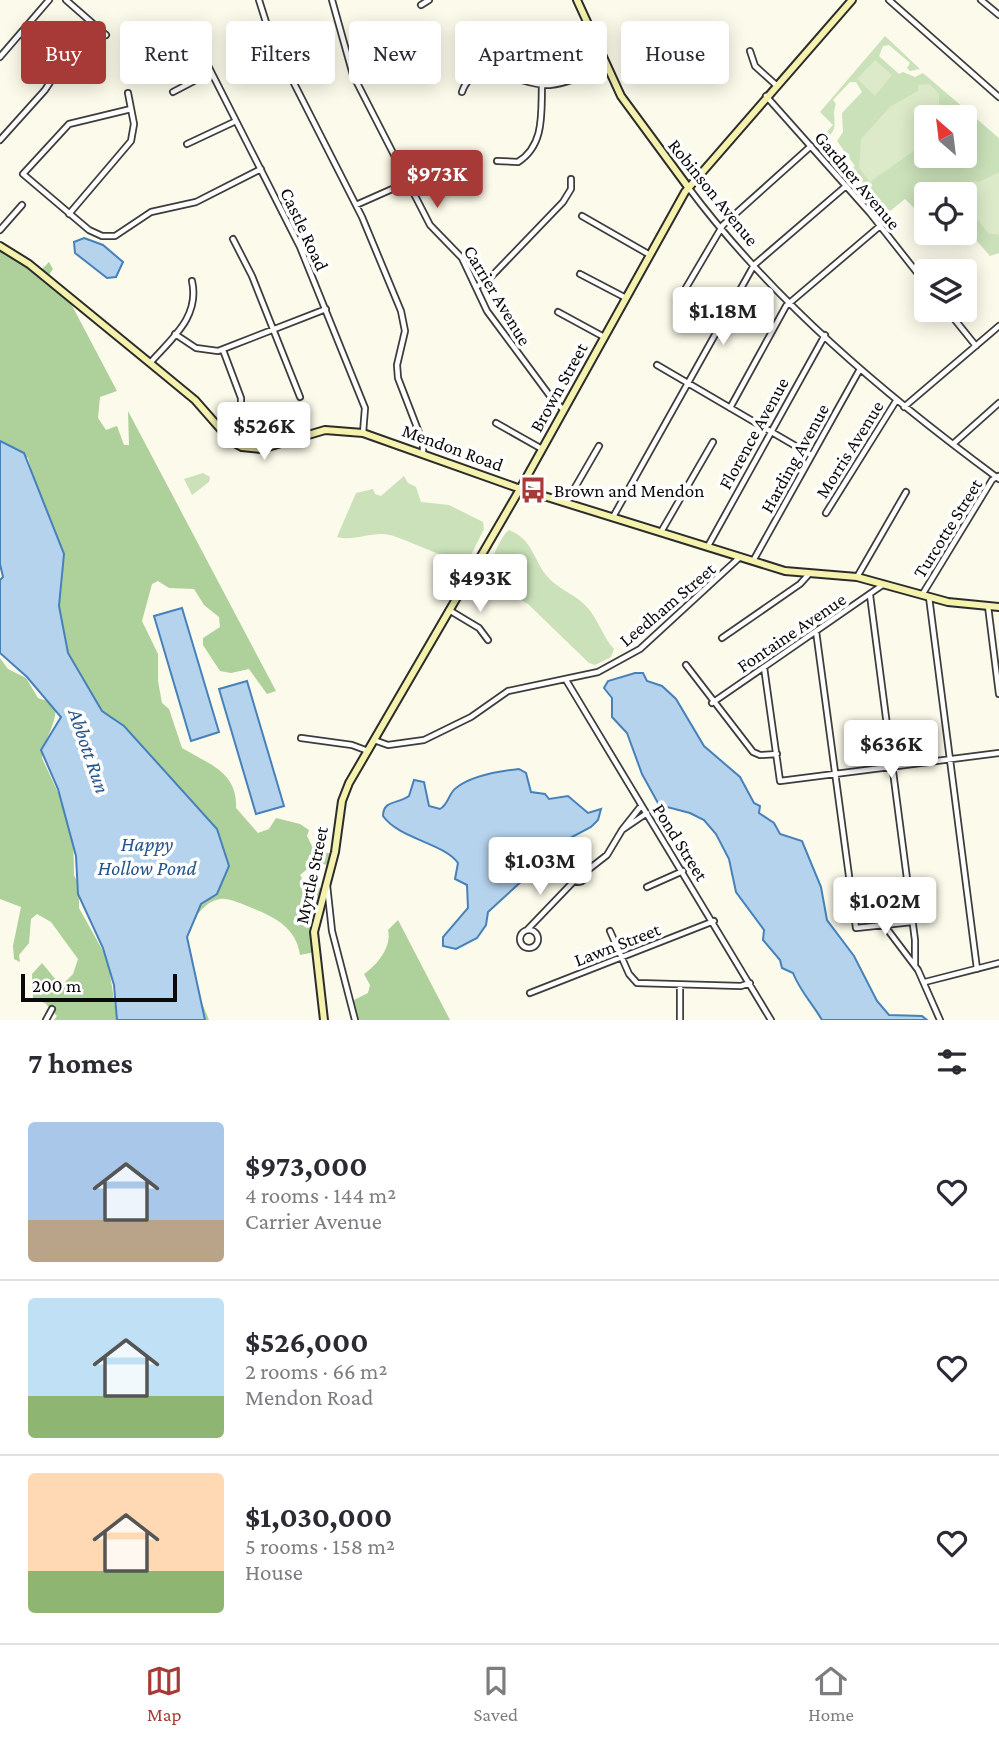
<!DOCTYPE html>
<html lang="en">
<head>
<meta charset="utf-8">
<style>
  :root { --surface:#fff; --page:#f7f7f7; --text:#2b2b33; --muted:#7c7c81; --line:#e1e1e2; --accent:#a73a36 }
  body { margin:0; font-family:"Crimson Pro",serif; background:var(--page); color:var(--text); height:100vh; display:flex; flex-direction:column; font-size:26px; white-space:nowrap }
  * { box-sizing:border-box; margin:0 }
  p { font-size:23px; color:var(--muted) }
  .icon { flex:none; width:38px; height:38px; fill:none; stroke:currentColor; stroke-width:2; stroke-linecap:round; stroke-linejoin:round }
  .map { position:relative; height:1020px; overflow:hidden }
  .details { display:flex; flex-direction:column; background:var(--surface); flex:1 }
  .details>* { flex:none }
  .hud { position:absolute; left:21px; top:21px; width:957px; height:63px; display:flex; gap:14px }
  .needle { width:46px; rotate:332deg }
  .buttons { position:absolute; left:914px; top:105px; display:grid; gap:14px }
  .buttons a { display:grid; place-items:center; width:63px; height:63px; border-radius:7px; background:var(--surface); box-shadow:0 4px 18px #0003; font-size:35px }
  .scale { position:absolute; left:21px; bottom:18px; width:156px; box-sizing:border-box; padding-left:7px; border:4px solid #0a0a0a; border-top:0; font-size:19px; line-height:24px; white-space:nowrap; color:#0a0a0a; -webkit-text-stroke:5px #fff; paint-order:stroke }
  .price { position:absolute; translate:-50% -60px; padding:0 16px; border-radius:7px; background:#fff; color:#222; font-size:23px; line-height:46px; filter:drop-shadow(0 2px 4px #0008) }
  .price::after { content:''; position:absolute; left:50%; top:42px; width:21px; height:16px; margin-left:-10px; background:inherit; clip-path:polygon(0 0,100% 0,50% 100%) }
  .price.current { background:var(--accent); color:#fff }
  ul { padding:0; list-style:none }
  li { display:flex; align-items:center; gap:21px; height:175px; padding:0 28px }
  li+li { border-top:2px solid var(--line) }
  li span { display:grid; place-items:center; flex:none; width:196px; height:140px; border-radius:7px; color:#555 }
  li>.icon { margin-inline-start:auto }
  span .icon { width:84px; height:84px; fill:#fffc; stroke-width:1 }
  li b { font-size:30px }
  h2 { display:flex; justify-content:space-between; align-items:center; height:84px; padding:0 28px; font-size:30px }
  .pill { padding:0 24px; border-radius:7px; background:var(--surface); box-shadow:0 4px 18px #0003; font-size:24px; line-height:63px }
  .pill.current { background:var(--accent); color:#fff }
  .tab-bar { display:flex; justify-content:space-around; align-items:center; height:98px; border-top:2px solid var(--line); background:var(--surface); font-size:19px; color:var(--muted) }
  .tab-bar a { display:grid; justify-items:center; gap:4px }
  .tab-bar .current { color:var(--accent) }
  .map>svg:first-child { display:block }
</style>
</head>
<body>
<div class="map">
<svg width="999" height="1020" viewBox="0 0 999 1020">
  <rect width="100%" height="100%" fill="#fcfaea"/>
  <path fill="#cae1b9" fill-rule="evenodd" d="M885 36 920 69 910 71 907 68 910 63 889 45 883 46 879 56 899 74 903 72 915 77 923 73 999 138V253L990 256 964 226V194H926V205L918 212 905 199 880 219 821 153 825 146 847 173 855 166 837 141 843 132 842 113 862 92 856 82H850L833 100 836 104C832 113 836 120 834 129 831 136 822 143 816 148L814 146 833 125 820 112ZM926 117H964V156H926Z
    M203 473 210 477 209 482 192 495 184 479Z
    M404 476 408 483 416 487 421 502 449 505 483 522 484 529 468 561C452 563 409 540 390 535 373 531 353 542 337 537L356 493 373 489 375 494 381 496Z
    M509 530C533 540 532 557 546 575 556 588 573 593 585 605 598 618 602 636 614 649L611 657 595 665 589 663 528 604 489 582C484 573 501 535 509 530Z"/>
  <path fill="#aed09a" d="M0 247 39 272 49 262 53 269 46 279 68 298 117 391 100 397 98 418 106 430 117 426 124 445H129L128 411 276 691 267 694 249 669 231 673 220 671 203 645V638L220 627 219 617 204 605 194 589 169 588 158 581 152 584 142 621 158 654V681L162 703 169 709 182 748C206 763 238 771 236 808L258 833 269 829 276 818 300 824 309 830 307 836 313 848 334 855 331 866 316 862 300 875 305 884 324 889 315 952 300 955C296 926 272 916 247 906 239 903 229 898 220 899 203 902 194 919 186 933L200 998 209 1020H198L150 756C138 738 120 733 106 718 88 700 54 632 56 607 56 596 61 587 60 575L28 458 0 440Z
    M0 658 8 669 26 678 38 698 50 702 56 709C55 727 43 741 42 758L73 825 74 875 79 886V908L108 960 117 1020H54L57 1016 45 1003 33 999 32 974 42 963 61 986 73 974 78 959 51 922 37 914 31 919 29 943 19 955 20 962 14 959 13 946 21 907 0 899Z
    M398 920 450 1020H357L352 1001 368 993 370 985 364 974C377 965 392 947 388 930Z"/>
  <path fill="#dceac9" d="M875 60 892 75 875 96 857 79Z
    M930 84 939 94V117H926V142L870 182 859 168 861 139 890 107 918 91V85Z
    M999 172V235L988 233 964 203V194H960L973 181 979 182Z"/>
  <path fill="#b5d3ed" stroke="#4681ba" stroke-width="2" d="M84 238 103 245 123 262 116 277 107 278 75 253 74 242Z
    M0 441 24 453 64 554 59 606 68 653 102 711 124 726 217 829 229 866 217 894 201 904 187 937 205 1020H117L114 985 103 948 78 894 76 856 58 789 41 750 61 717 27 677 0 653V580L3 577 0 564Z
    M182 608 219 732 191 741 154 616Z
    M635 673H643L647 681 662 686 676 699 704 746 740 777 754 803 760 806 759 813 774 823 780 834 802 841 821 887 827 920 854 956 877 1001 889 1015 922 1016 927 1020H822C812 1003 800 991 793 973L782 968 780 960 763 940 764 930 736 892 729 859 716 834 704 820 690 813 659 805 642 774 627 733 612 717V698L604 688 608 681Z
    M247 681 284 806 256 814 219 689Z
    M519 769 526 773 531 792 545 794 549 799 568 796 588 813 601 809 598 820 591 827 555 846 538 861 525 878 488 912 486 925 477 938 456 949 443 946V937L468 908 467 885 455 879 458 863C444 843 399 839 383 816 383 800 398 804 409 796L414 780 424 782 429 806 440 809C449 804 448 794 456 788 471 776 500 771 519 769Z"/>
  <g fill="none" stroke-linecap="round" stroke-linejoin="round">
    <g stroke="#3d3d3d" stroke-width="8">
      <path id="street" d="M66 0 106 35
        M259 0 271 38 362 217 401 311 405 331 397 365 398 378 423 443V453
        M332 0 353 75 430 225 462 258 487 311 553 400 564 410
        M889 0 999 97
        M981 0 999 15
        M421 5 429 0
        M197 44 300 247 365 408 363 433
        M750 51 755 66 776 85
        M0 57 49 0
        M173 92 211 72
        M462 92C475 53 522 87 550 85 570 83 588 73 606 65
        M766 96 870 213 926 284
        M131 109 69 124 23 174 89 230 102 236H115L151 212 196 202 261 169
        M0 140 45 90 56 73 54 66 21 33
        M187 144 236 121
        M497 161 518 162C545 145 541 113 542 85
        M688 187C773 301 885 395 999 479
        M356 205 408 182
        M69 214 131 141 134 124 128 93
        M582 216 650 255
        M0 230 22 205
        M233 239 252 276 300 397
        M580 274 626 298
        M476 287 488 280 563 202 571 189V179
        M677 303 723 225 811 146
        M947 310 976 346
        M558 312 604 337
        M175 334 196 348 218 351 326 309
        M223 350 241 398V411
        M150 363C172 338 200 317 192 281
        M657 365 811 455
        M904 407 999 326
        M730 408 786 306 880 226
        M496 423 542 449
        M953 444 999 403
        M566 503 599 446
        M826 513 896 401
        M613 517 754 265 846 186
        M661 532 713 442
        M708 546 825 335
        M753 561 860 369
        M857 577 906 492
        M870 595 915 940V965
        M922 595 992 480 998 476
        M929 597 977 969
        M988 606 999 694
        M449 610 479 628 488 640
        M816 631 856 928 912 922
        M722 638 800 584 809 574
        M686 665 753 752 760 755 777 754
        M764 667 780 781 999 753
        M566 680 771 1020
        M712 703 884 584
        M301 738 352 745 368 751
        M374 740 388 745 424 740 471 717 508 691 598 672 640 649 740 557
        M641 806 622 830 647 813
        M573 876a6 6 0 1 1 12 0a6 6 0 1 1-12 0Z
        M584 873 607 855 622 830
        M327 885 332 931 355 1020
        M647 887 683 871
        M884 925 918 970 940 1020
        M520 939a9 9 0 1 1 18 0a9 9 0 1 1-18 0Z
        M527 930 575 880
        M610 931 629 974 637 983 741 986 750 983
        M925 982 999 963
        M680 985V1020
        M530 993 714 921
        M46 1020 52 1009"/>
    </g>
    <g stroke="#2c2c2c" stroke-width="10">
      <path id="secondary" d="M577 0 621 96 688 187
        M0 246 29 264 150 363 195 400 231 441 242 447 261 449 325 430 363 433 515 487 785 571 857 577 948 602 999 607
        M324 1020 314 932 335 852 342 801 349 783 520 489 685 192 852 0"/>
    </g>
    <use href="#street" stroke="#fff" stroke-width="4.5"/>
    <use href="#secondary" stroke="#f4f2ad" stroke-width="6"/>
  </g>
  <defs>
    <g id="bus-bare" transform="scale(2.1)"><path d="M-5-6H5V4H4V6H2V4H-2V6H-4V4H-5ZM-3.5-4V0h7V-4ZM-3.5 1.2v1.5H-2V1.2ZM2 1.2v1.5H3.5V1.2Z" fill="#a73a36" stroke="#fff" stroke-width="2.5" paint-order="stroke"/></g>
  </defs>
  <g fill-rule="evenodd">
    <use href="#bus-bare" x="533" y="490"/>
  </g>
  <g text-anchor="middle" stroke-width="7" stroke-linejoin="round" paint-order="stroke">
    <g font-size="19" fill="#0a0a0a" stroke="#fff">
      <text transform="translate(858 180) rotate(50)" y="7">Gardner Avenue</text>
      <text transform="translate(714 192) rotate(51)" y="7">Robinson Avenue</text>
      <text transform="translate(305 229) rotate(65)" y="7">Castle Road</text>
      <text transform="translate(498 295) rotate(59)" y="7">Carrier Avenue</text>
      <text transform="translate(558 387) rotate(-61)" y="7">Brown Street</text>
      <text transform="translate(753 433) rotate(-61)" y="7">Florence Avenue</text>
      <text transform="translate(453 447) rotate(20)" y="7">Mendon Road</text>
      <text transform="translate(849 449) rotate(-58)" y="7">Morris Avenue</text>
      <text transform="translate(794 458) rotate(-61)" y="7">Harding Avenue</text>
      <text transform="translate(947 528) rotate(-58)" y="7">Turcotte Street</text>
      <text transform="translate(667 604) rotate(-40)" y="7">Leedham Street</text>
      <text transform="translate(791 632) rotate(-34)" y="7">Fontaine Avenue</text>
      <text transform="translate(681 842) rotate(58)" y="7">Pond Street</text>
      <text transform="translate(311 875) rotate(-78)" y="7">Myrtle Street</text>
      <text transform="translate(617 944) rotate(-21)" y="7">Lawn Street</text>
    </g>
    <g font-size="19" fill="#0a0a0a" stroke="#fff" text-anchor="start">
      <text x="554" y="497">Brown and Mendon</text>
    </g>
    <g font-size="21" font-style="italic" fill="#25558a" stroke="#fff">
      <text transform="translate(89 751) rotate(71)" y="7">Abbott Run</text>
      <text x="147" y="851">Happy<tspan x="147" dy="24">Hollow Pond</tspan></text>
    </g>
  </g>
</svg>
<div class="buttons">
<a><svg class="needle" viewBox="-14 -14 28 28"><path d="M0-13l5 13h-10z" fill="#e53935"/><path d="M0 13l5-13h-10z" fill="#7c7c81"/></svg></a>
<a><svg class="icon" aria-label="locate" viewBox="0 0 24 24"><circle cx="12" cy="12" r="6"/><path d="M12 2v4M12 18v4M2 12h4M18 12h4"/></svg></a>
<a><svg class="icon" aria-label="layers" viewBox="0 0 24 24"><path d="M12 4l9 5-9 5-9-5zM3 14l9 5 9-5"/></svg></a>
</div>
<div class="scale">200 m</div>
<b class="price current" style="left:437px;top:210px">$973K</b>
<b class="price" style="left:723px;top:347px">$1.18M</b>
<b class="price" style="left:264px;top:462px">$526K</b>
<b class="price" style="left:480px;top:614px">$493K</b>
<b class="price" style="left:891px;top:780px">$636K</b>
<b class="price" style="left:540px;top:897px">$1.03M</b>
<b class="price" style="left:885px;top:937px">$1.02M</b>
<div class="hud">
<a class="pill current">Buy</a>
<a class="pill">Rent</a>
<a class="pill">Filters</a>
<a class="pill">New</a>
<a class="pill">Apartment</a>
<a class="pill">House</a>
</div>
</div>
<section class="details">
<h2>7 homes<svg class="icon" aria-label="filters" viewBox="0 0 24 24"><path d="M4 7h16M4 17h16"/><circle cx="9" cy="7" r="2"/><circle cx="15" cy="17" r="2"/></svg></h2>
<ul>
<li><span style="background:linear-gradient(#a9c7e8 70%,#b9a48a 0)"><svg class="icon" aria-label="home" viewBox="0 0 24 24"><path d="M3 11l9-7 9 7M6 9v11h12V9"/></svg></span><div><b>$973,000</b><p>4 rooms · 144 m²</p><p>Carrier Avenue</p></div><svg class="icon" aria-label="heart" viewBox="0 0 24 24"><path d="M12 20l-8-8c-3-5 5-10 8-4 3-6 11-1 8 4z"/></svg></li>
<li><span style="background:linear-gradient(#bfe0f5 70%,#8fb573 0)"><svg class="icon" aria-label="home" viewBox="0 0 24 24"><path d="M3 11l9-7 9 7M6 9v11h12V9"/></svg></span><div><b>$526,000</b><p>2 rooms · 66 m²</p><p>Mendon Road</p></div><svg class="icon" aria-label="heart" viewBox="0 0 24 24"><path d="M12 20l-8-8c-3-5 5-10 8-4 3-6 11-1 8 4z"/></svg></li>
<li><span style="background:linear-gradient(#ffd9b3 70%,#8fb573 0)"><svg class="icon" aria-label="home" viewBox="0 0 24 24"><path d="M3 11l9-7 9 7M6 9v11h12V9"/></svg></span><div><b>$1,030,000</b><p>5 rooms · 158 m²</p><p>House</p></div><svg class="icon" aria-label="heart" viewBox="0 0 24 24"><path d="M12 20l-8-8c-3-5 5-10 8-4 3-6 11-1 8 4z"/></svg></li>
</ul>
</section>
<nav class="tab-bar">
<a class="current"><svg class="icon" aria-label="map" viewBox="0 0 24 24"><path d="M3 6l6-2 6 2 6-2v14l-6 2-6-2-6 2zM9 4v14M15 6v14"/></svg>Map</a>
<a><svg class="icon" aria-label="saved" viewBox="0 0 24 24"><path d="M7 4h10v16l-5-4-5 4z"/></svg>Saved</a>
<a><svg class="icon" aria-label="home" viewBox="0 0 24 24"><path d="M3 11l9-7 9 7M6 9v11h12V9"/></svg>Home</a>
</nav>
</body>
</html>
